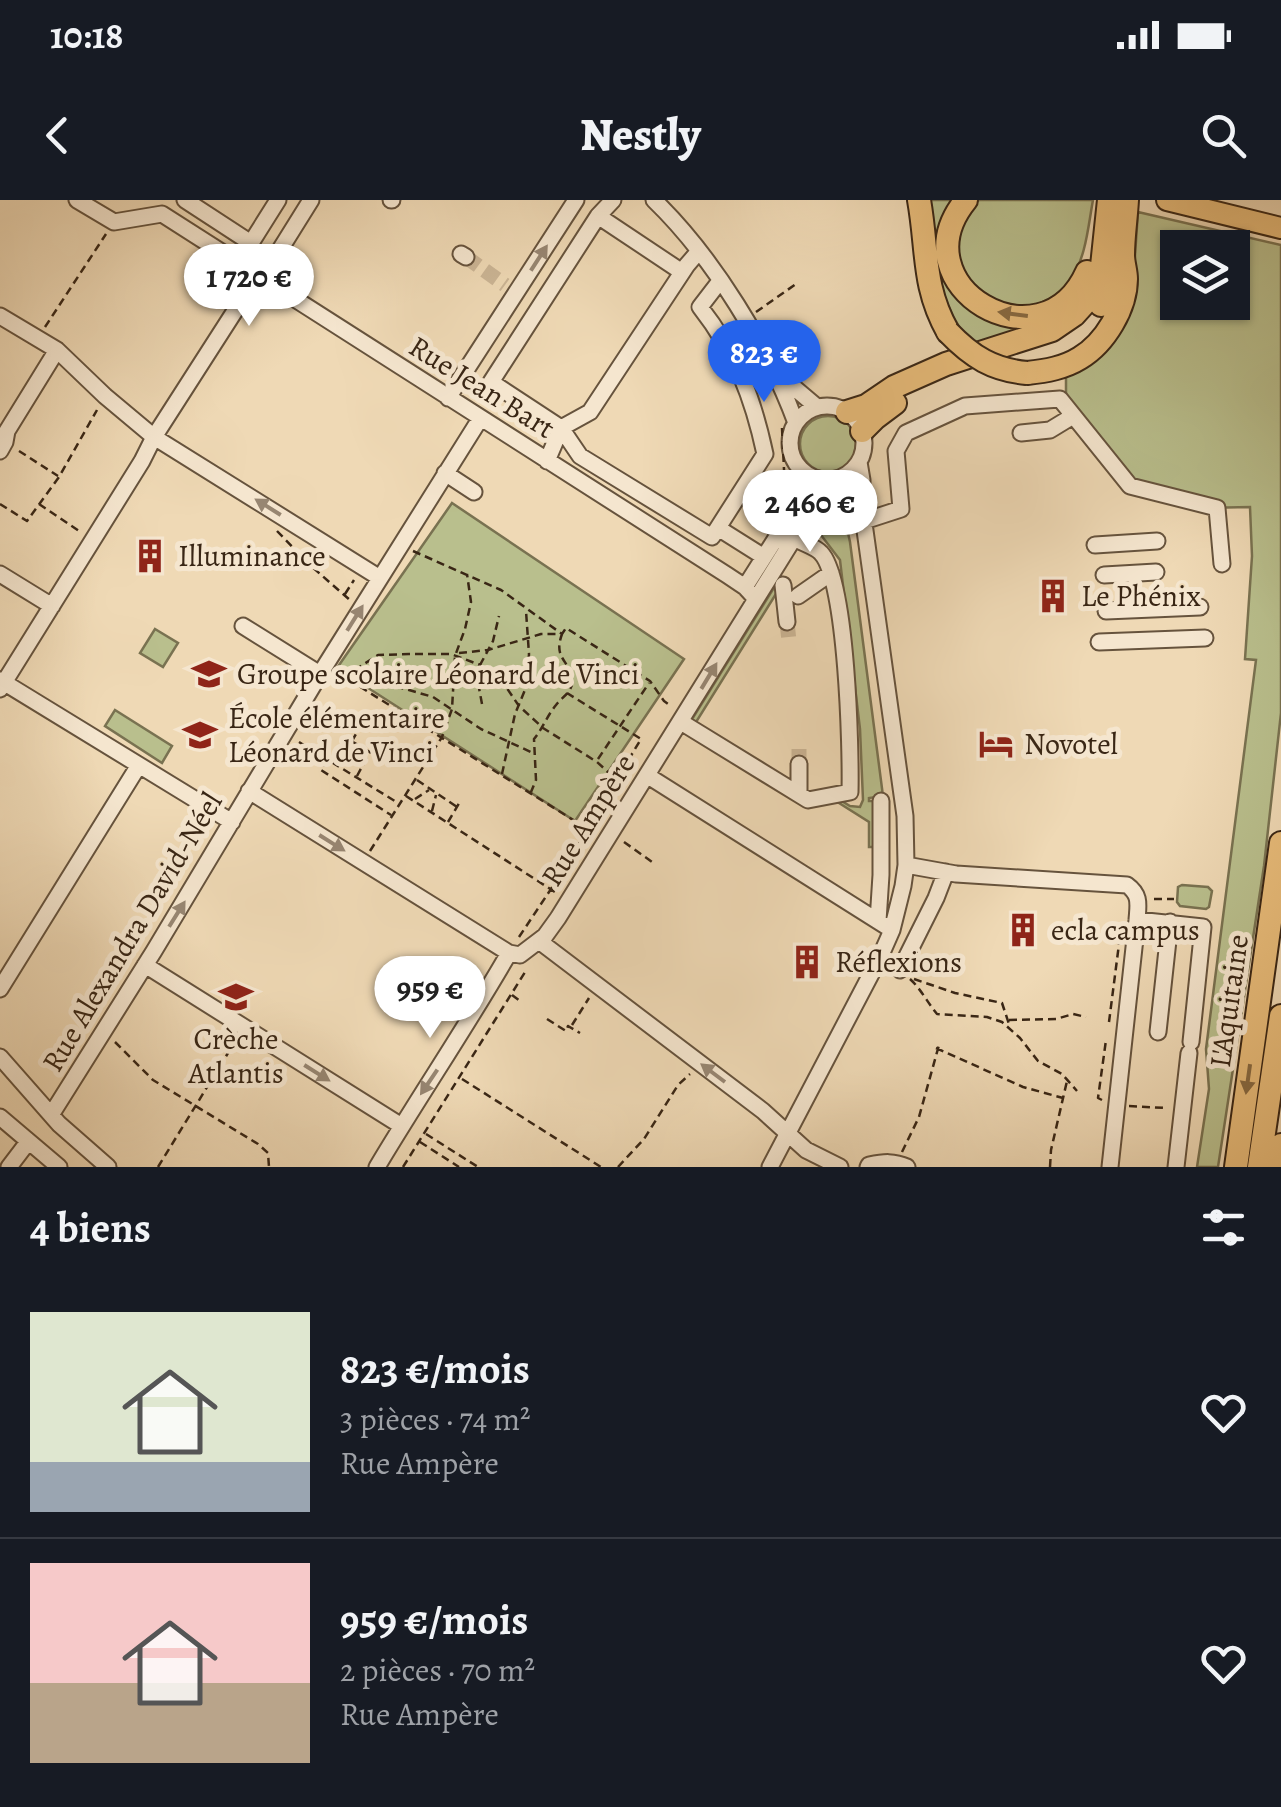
<!DOCTYPE html>
<html lang="fr">
<head>
<meta charset="utf-8">
<style>
  :root { --surface:#171b24; --page:#20242c; --text:#f1f3f6; --muted:#9ea1a6; --line:#363941; --accent:#2563eb }
  body { margin:0; font-family:Alegreya,serif; background:var(--page); color:var(--text); height:100vh; display:flex; flex-direction:column; font-size:38px; white-space:nowrap }
  * { box-sizing:border-box; margin:0 }
  p { font-size:32px; color:var(--muted) }
  .icon { flex:none; width:55px; height:55px; fill:none; stroke:currentColor; stroke-width:2; stroke-linecap:round; stroke-linejoin:round }
  .map { position:relative; height:967px; overflow:hidden }
  .side { display:flex; flex-direction:column; background:var(--surface); flex:1 }
  .side>* { flex:none }
  .tools { position:absolute; left:1160px; top:30px; display:grid; gap:20px }
  .tools a { display:grid; place-items:center; width:90px; height:90px; border-radius:0px; background:var(--surface); box-shadow:0 2px 8px #0004; font-size:50px }
  .price { position:absolute; translate:-50% -85px; padding:0 22px; border-radius:35px; background:#fff; color:#222; font-size:32px; line-height:65px; filter:drop-shadow(0 2px 5px #0008) }
  .price::after { content:''; position:absolute; left:50%; top:60px; width:30px; height:22px; margin-left:-15px; background:inherit; clip-path:polygon(0 0,100% 0,50% 100%) }
  .price.selected { background:var(--accent); color:#fff }
  ul { padding:0; list-style:none }
  li { display:flex; align-items:center; gap:30px; height:250px; padding:0 30px }
  li+li { border-top:2px solid var(--line) }
  li span { display:grid; place-items:center; flex:none; width:280px; height:200px; border-radius:0px; color:#555 }
  li>.icon { margin-inline-start:auto }
  span .icon { width:120px; height:120px; fill:#fffc; stroke-width:1 }
  li b { font-size:42px }
  h2 { display:flex; justify-content:space-between; align-items:center; height:120px; padding:0 30px; font-size:42px }
  .status { display:flex; justify-content:space-between; align-items:center; height:70px; padding:0 50px; background:var(--surface); direction:ltr }
  .status svg { height:28px; fill:currentColor }
  header { display:flex; justify-content:space-between; align-items:center; height:130px; padding:0 30px; background:var(--surface); font-size:45px; font-weight:800 }
  .map>svg:first-child { display:block }
</style>
</head>
<body>
<div class="status"><b>10:18</b><svg viewBox="0 0 49 12"><path d="M0 12V9h3v3zM5 12V6h3v6zM10 12V3h3v9zM15 12V0h3v12zM26 1h20v11H26zM47 4h2v5h-2z"/></svg></div>
<header><svg class="icon" aria-label="back" viewBox="0 0 24 24"><path d="M15 5l-7 7 7 7"/></svg>Nestly<svg class="icon" aria-label="search" viewBox="0 0 24 24"><circle cx="10" cy="10" r="6"/><path d="M15 15l6 6"/></svg></header>
<div class="map">
<svg width="1281" height="967" viewBox="0 0 1281 967">
  <rect width="100%" height="100%" fill="#efd9b5"/>
  <filter id="stains"><feTurbulence type="fractalNoise" baseFrequency=".002" numOctaves="4"/><feColorMatrix values="0 0 0 0 .2 0 0 0 0 .09 0 0 0 0 .02 0 0 0 .5 -.17"/></filter>
  <radialGradient id="worn" r=".72"><stop offset=".6" stop-color="#630" stop-opacity="0"/><stop offset="1" stop-color="#630" stop-opacity=".3"/></radialGradient>
  <path fill="#b9bf8d" stroke="#797251" stroke-width="2.5" fill-rule="evenodd" d="M928 0H958L950 74 1027 123 1022 133 974 146C935 104 936 54 928 0Z
    M979 0H1093C1088 27 1086 58 1070 81 1065 90 1056 96 1047 100 984 131 924 45 979 0Z
    M1138 12 1281 45V513L1264 666 1218 967H1197L1209 889 1206 849 1256 460 1245 459 1252 356 1250 307 1202 308 1135 281 1066 197V177L1088 165 1134 70ZM1178 48H1232V102H1178Z
    M800 244a28 28 0 1 1 56 0a28 28 0 1 1-56 0Z
    M452 303 684 459 575 621 337 468Z
    M827 306 828 311 836 310 844 315 850 342 883 596 869 598V601H877V647H869V622L839 603 840 600 850 606 860 607 863 600 860 529 840 360 821 335 813 342 808 338Z
    M775 386 779 389 693 527 689 524Z
    M155 429 178 443 163 467 140 453Z
    M115 510 172 546 162 563 105 526Z
    M1182 685 1208 687 1212 691 1209 707 1206 709 1180 706 1177 702 1178 687Z"/>
  <g fill="none" stroke-linecap="round" stroke-linejoin="round">
    <path stroke="#cbb595" stroke-width="15" stroke-dasharray="15 8" stroke-linecap="butt" d="M466 57 505 85
      M787 422 789 441
      M799 564V545"/>
    <g stroke="#66533d" stroke-width="19">
      <path id="minor" d="M77 0 114 22 162 14 727 375 745 387 756 399
        M185 0 251 43 278 0
        M391 0H392
        M613 0 598 16 491 182 561 228 580 256 712 337 765 254C753 198 736 153 700 107L720 81
        M654 0C713 57 768 147 796 223
        M598 16 682 72
        M461 54 466 57
        M0 116 57 150 105 196 154 237 380 378
        M778 174 817 207
        M448 198 576 0
        M790 243a37 37 0 1 1 74 0a37 37 0 1 1-74 0Z
        M1021 233 1050 230 1073 216
        M0 251 5 242 7 231 57 150
        M547 261 561 228 590 212 687 65 699 51
        M445 273 474 292
        M864 321 901 309 896 251 906 233 965 206 1060 199 1130 286 1217 308 1222 364
        M718 328 764 357
        M1095 345 1157 341
        M0 374 52 406
        M1104 375 1156 372
        M783 385 787 422
        M745 387 797 305 803 287 801 270
        M798 396 831 373
        M1106 411 1200 407
        M243 426 320 474
        M1099 442 1205 438
        M0 480 232 622
        M0 489 142 261 154 237 240 103 257 76 273 61 311 0
        M681 522 808 600 850 592C851 551 847 380 821 353 816 347 802 343 794 338L785 343 776 339
        M648 576 892 730
        M249 591 509 753
        M799 594V564
        M906 665 956 674 1127 685C1141 695 1138 705 1137 720L1110 967
        M1137 720 1203 727 1191 842
        M878 721 881 675V601
        M539 741 763 911 806 950 840 967
        M509 753 520 755 545 736 558 718 794 338C803 323 815 290 826 280
        M145 765 400 925
        M900 770 936 698 946 672
        M0 789 139 565
        M1158 832 1170 722
        M0 857 59 924 108 967
        M51 915 154 751 320 474 480 219
        M0 917 59 967
        M9 967 28 942
        M377 967C420 895 467 826 509 753
        M770 967 881 755 892 730 903 686 906 665 905 616 862 309V280L859 262
        M868 967 869 965C884 962 894 961 907 967
        M1176 967 1189 853"/>
    </g>
    <g stroke="#392615" stroke-width="24">
      <path id="major" d="M1167 0 1281 28"/>
    </g>
    <g stroke="#392615" stroke-width="26">
      <path id="highway" d="M919 0C928 50 922 86 948 132
        M966 0C896 86 1042 172 1087 72
        M1101 105 1110 92 1123 59
        M1027 173C1046 171 1064 168 1080 158 1105 143 1126 108 1126 79 1126 71 1123 63 1123 55 1123 37 1126 18 1127 0
        M847 212 866 206 894 187 946 164 1052 130 1074 115 1093 94 1102 66 1109 0
        M862 231 875 218 895 203
        M1236 967 1281 643
        M1259 967 1281 816
        M1278 967 1281 945"/>
    </g>
    <path stroke="#392615" stroke-width="2.5" stroke-dasharray="8 5" stroke-linecap="butt" d="M756 112 796 84
      M45 127 106 34
      M782 228 785 290
      M19 251 58 276
      M832 296H840L847 302
      M0 304 27 321 59 277 97 210
      M39 304 82 333
      M277 331 311 366 351 401
      M413 351 501 390 562 434 566 428 650 481 664 501 671 506
      M345 394 354 380
      M459 453 488 450 541 434H562C553 459 569 459 572 479 574 491 562 497 556 505 547 516 543 528 534 539L536 580 531 592
      M341 470 358 468 378 455 409 454H451L480 465 502 481 519 506 543 528 597 562 617 580
      M338 473 586 628
      M357 483 388 484 433 497 481 529 533 553
      M482 504 479 488 480 465 493 441 499 416
      M299 542 398 603
      M353 542 378 557
      M327 559 321 570 391 615
      M598 559 649 483
      M339 564 356 534 342 525
      M502 574 515 514 527 485 529 454 526 411
      M357 576 370 552
      M417 580 457 607
      M406 596 555 692
      M415 599 429 590
      M432 611 436 595
      M448 622 461 600
      M624 642 655 664
      M370 651 442 537 452 509 455 456 465 429 471 402 467 374
      M1154 699H1174
      M519 737 551 689 641 539 567 493
      M910 779C921 789 927 802 937 814L987 817 1002 822 1020 838 1038 861 1062 874 1077 891
      M914 779 955 793 1002 803 1010 827
      M512 795 520 801
      M547 819 566 831 568 826 580 833
      M1009 820 1056 819 1073 814 1086 817
      M1109 822 1119 744
      M572 825 589 798
      M115 842 153 880 258 944 268 953 269 967
      M936 848 1023 887 1063 898
      M462 879 601 967
      M1102 900 1098 898 1106 840
      M1129 906 1166 908
      M426 934 478 967
      M420 942 459 967
      M902 952 919 917 939 845
      M158 967 236 840
      M403 967 527 769
      M618 967 644 939 678 885 690 874
      M1050 967 1051 950 1067 881"/>
    <use href="#minor" stroke="#f5e6cf" stroke-width="15"/>
    <use href="#major" stroke="#e8bc7a" stroke-width="20"/>
    <use href="#highway" stroke="#e8bc7a" stroke-width="22"/>
    <g stroke="#392615" stroke-width="26" stroke-linecap="butt">
      <path id="highway-bridge" d="M948 132C972 157 993 170 1027 173"/>
    </g>
    <use href="#highway-bridge" stroke="#e8bc7a" stroke-width="22"/>
  </g>
  <defs><path id="oneway-solid" d="M-6-.8H1V-3.2L6.5 0L1 3.2V.8H-6Z" transform="scale(2.5)"/></defs>
  <g fill="#978672">
    <use href="#oneway-solid" transform="translate(539 58) rotate(-57)"/>
    <use href="#oneway-solid" transform="translate(268 307) rotate(-148)"/>
    <use href="#oneway-solid" transform="translate(355 418) rotate(-58)"/>
    <use href="#oneway-solid" transform="translate(709 476) rotate(-59)"/>
    <use href="#oneway-solid" transform="translate(332 643) rotate(32)"/>
    <use href="#oneway-solid" transform="translate(177 714) rotate(-58)"/>
    <use href="#oneway-solid" transform="translate(317 873) rotate(32)"/>
    <use href="#oneway-solid" transform="translate(713 873) rotate(-143)"/>
    <use href="#oneway-solid" transform="translate(429 882) rotate(124)"/>
  </g>
  <g fill="#886a42">
    <use href="#oneway-solid" transform="translate(1013 114) rotate(-172)"/>
    <use href="#oneway-solid" transform="translate(1248 879) rotate(98)"/>
  </g>
  <defs>
    <g id="building-bare" transform="scale(2.7)"><path d="M-4-6H4V6H1V3H-1V6H-4ZM-2.5-4.3h1.7v1.8h-1.7ZM.8-4.3h1.7v1.8H.8ZM-2.5-1h1.7V.8h-1.7ZM.8-1h1.7V.8H.8Z" fill="#8f2418" stroke="#f5e6cf" stroke-width="2.5" paint-order="stroke"/></g>
    <g id="school-bare" transform="scale(2.7)"><path d="M0-5L7-2L0 1L-7-2ZM-4 1L0 2.5L4 1V4Q0 6-4 4Z" fill="#8f2418" stroke="#f5e6cf" stroke-width="2.5" paint-order="stroke"/></g>
    <g id="hotel-bare" transform="scale(2.7)"><path d="M-6-4.5h1.5V1H6V5H4.5V3h-9V5H-6ZM-4 0a1.8 1.8 0 1 1 3.6 0ZM.5 0V-2.5h3Q6-2.5 6 0Z" fill="#8f2418" stroke="#f5e6cf" stroke-width="2.5" paint-order="stroke"/></g>
  </defs>
  <g fill-rule="evenodd">
    <use href="#building-bare" x="150" y="356"/>
    <use href="#building-bare" x="1053" y="396"/>
    <use href="#school-bare" x="209" y="474"/>
    <use href="#school-bare" x="200" y="535"/>
    <use href="#hotel-bare" x="996" y="544"/>
    <use href="#building-bare" x="1023" y="730"/>
    <use href="#building-bare" x="807" y="762"/>
    <use href="#school-bare" x="236" y="797"/>
  </g>
  <g text-anchor="middle" stroke-width="10" stroke-linejoin="round" paint-order="stroke">
    <g font-size="30" fill="#392615" stroke="#f5e6cf">
      <text transform="translate(482 187) rotate(32)" y="10">Rue Jean Bart</text>
      <text transform="translate(588 620) rotate(-58)" y="10">Rue Ampère</text>
      <text transform="translate(132 732) rotate(-59)" y="10">Rue Alexandra David-Néel</text>
      <text transform="translate(1229 801) rotate(-82)" y="10">L'Aquitaine</text>
    </g>
    <g font-size="30" fill="#392615" stroke="#f5e6cf" text-anchor="start">
      <text x="178" y="366">Illuminance</text>
      <text x="1081" y="406">Le Phénix</text>
      <text x="237" y="484">Groupe scolaire Léonard de Vinci</text>
      <text x="228" y="528">École élémentaire<tspan x="228" dy="34">Léonard de Vinci</tspan></text>
      <text x="1024" y="554">Novotel</text>
      <text x="1051" y="740">ecla campus</text>
      <text x="835" y="772">Réflexions</text>
      <text x="236" y="849" text-anchor="middle">Crèche<tspan x="236" dy="34">Atlantis</tspan></text>
    </g>
  </g>
  <rect width="100%" height="100%" filter="url(#stains)"/>
  <rect width="100%" height="100%" fill="url(#worn)"/>
</svg>
<div class="tools">
<a><svg class="icon" aria-label="layers" viewBox="0 0 24 24"><path d="M12 4l9 5-9 5-9-5zM3 14l9 5 9-5"/></svg></a>
</div>
<b class="price" style="left:249px;top:129px">1 720 €</b>
<b class="price selected" style="left:764px;top:205px">823 €</b>
<b class="price" style="left:810px;top:355px">2 460 €</b>
<b class="price" style="left:430px;top:841px">959 €</b>
</div>
<section class="side">
<h2>4 biens<svg class="icon" aria-label="filters" viewBox="0 0 24 24"><path d="M4 7h16M4 17h16"/><circle cx="9" cy="7" r="2"/><circle cx="15" cy="17" r="2"/></svg></h2>
<ul>
<li><span style="background:linear-gradient(#dfe7d0 75%,#9aa5b1 0)"><svg class="icon" aria-label="home" viewBox="0 0 24 24"><path d="M3 11l9-7 9 7M6 9v11h12V9"/></svg></span><div><b>823 €/mois</b><p>3 pièces · 74 m²</p><p>Rue Ampère</p></div><svg class="icon" aria-label="heart" viewBox="0 0 24 24"><path d="M12 20l-8-8c-3-5 5-10 8-4 3-6 11-1 8 4z"/></svg></li>
<li><span style="background:linear-gradient(#f6c9c9 60%,#b9a48a 0)"><svg class="icon" aria-label="home" viewBox="0 0 24 24"><path d="M3 11l9-7 9 7M6 9v11h12V9"/></svg></span><div><b>959 €/mois</b><p>2 pièces · 70 m²</p><p>Rue Ampère</p></div><svg class="icon" aria-label="heart" viewBox="0 0 24 24"><path d="M12 20l-8-8c-3-5 5-10 8-4 3-6 11-1 8 4z"/></svg></li>
</ul>
</section>
</body>
</html>
